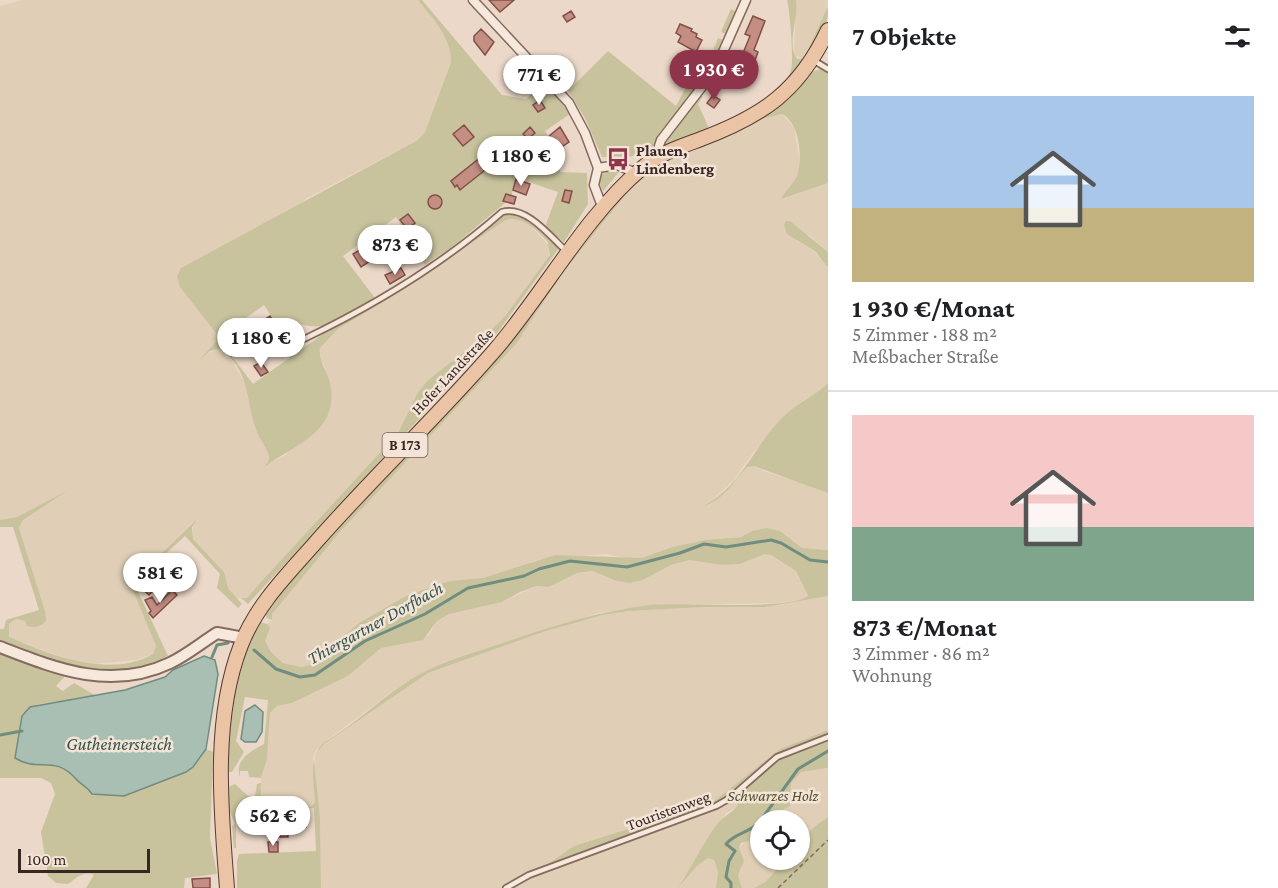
<!DOCTYPE html>
<html lang="de">
<head>
<meta charset="utf-8">
<style>
  :root { --surface:#fff; --page:#f2f2f2; --text:#202124; --muted:#757577; --line:#e0e0e0; --accent:#8f344a }
  body { margin:0; font-family:"Crimson Pro",serif; background:var(--page); color:var(--text); height:100vh; display:flex; flex-direction:column; font-size:22px; white-space:nowrap }
  * { box-sizing:border-box; margin:0 }
  p { font-size:20px; color:var(--muted) }
  .icon { flex:none; width:33px; height:33px; fill:none; stroke:currentColor; stroke-width:2; stroke-linecap:round; stroke-linejoin:round }
  .map { position:relative; flex:1; overflow:hidden }
  .details { display:flex; flex-direction:column; background:var(--surface); width:450px }
  .details>* { flex:none }
  .fabs { position:absolute; left:750px; top:810px; display:grid; gap:12px }
  .fabs a { display:grid; place-items:center; width:60px; height:60px; border-radius:50%; background:var(--surface); box-shadow:0 2px 4px #0004; font-size:30px }
  .scale { position:absolute; left:18px; bottom:15px; width:132px; box-sizing:border-box; padding-left:6px; border:3px solid #372621; border-top:0; font-size:16px; line-height:21px; white-space:nowrap; color:#372621; -webkit-text-stroke:4px #f3e4d7; paint-order:stroke }
  .price { position:absolute; translate:-50% -51px; padding:0 14px; border-radius:21px; background:#fff; color:#222; font-size:20px; line-height:39px; filter:drop-shadow(0 2px 3px #0008) }
  .price::after { content:''; position:absolute; left:50%; top:36px; width:18px; height:14px; margin-left:-9px; background:inherit; clip-path:polygon(0 0,100% 0,50% 100%) }
  .price.current { background:var(--accent); color:#fff }
  ul { padding:0; list-style:none }
  li { display:grid; align-content:center; gap:12px; height:318px; padding:0 24px }
  li+li { border-top:2px solid var(--line) }
  li span { display:grid; place-items:center; height:186px; border-radius:0px; color:#555 }
  li>.icon { margin-inline-start:auto }
  span .icon { width:108px; height:108px; fill:#fffc; stroke-width:1 }
  li b { font-size:26px }
  h2 { display:flex; justify-content:space-between; align-items:center; height:72px; padding:0 24px; font-size:26px }
  main { display:flex; flex:1; min-height:0 }
  .map>svg:first-child { display:block }
</style>
</head>
<body>
<main>
<div class="map">
<svg width="828" height="888" viewBox="0 0 828 888">
  <rect width="100%" height="100%" fill="#ebd8c8"/>
  <path fill="#e0cfb6" d="M22 0H418L448 39 451 61 425 132 418 140 305 199 210 324 216 333V342L205 354 219 349 233 362 247 387 257 431 269 455 268 464 287 454 326 369 321 361 320 348 338 329 383 302 506 220H520L530 225 551 248 547 262 506 315 487 334 428 380 418 392 398 433 247 598H237L228 588 224 572 193 539V522L133 581 156 646 153 654 136 660 92 664 75 661 20 642 9 638 7 634 9 624 16 619 25 621 45 611 19 528 22 520 55 499 17 517 0 520V6Z
    M796 0H828L824 19 802 59 794 55Z
    M782 114 794 128 800 163 797 177 781 199 828 183V252L808 234 796 240 816 253 828 268V383L815 396 798 406 753 453 733 481 710 502 735 482 747 466H754L766 472 806 484 828 493V550L802 548 780 531H752L741 537 705 540 672 547 642 558 629 559 607 554 536 560 518 568 483 578 449 581 359 624 312 664 301 667 283 663 271 652 265 641 270 628 267 624 272 620V614L283 599 384 483 516 344 563 272 631 188 660 165 681 154 723 139 761 119Z
    M765 554 771 555 796 571 808 597 803 600 777 603 651 605 598 613 428 670 396 689 323 743 316 750 313 758 314 766 316 753 324 744 428 673 546 631 603 615 629 611 705 607H765L828 596V730L780 749 713 802 574 846 548 864 516 878 501 888H321L320 817 315 802 311 807 271 809 261 803V778L267 759 270 713 277 706 292 703 348 676 381 648 401 642H415L429 635 437 621 449 614 502 602 537 586 549 587 577 573 593 571 614 580H643L671 565 689 560 722 565 740 564Z
    M828 768V817L807 833 800 842V820L773 819 791 801V783L801 772Z
    M733 800 738 805 736 808 726 813 679 887 696 867 708 858 714 860 718 872 716 888H510L530 877 709 811Z
    M760 838V860H786L765 882 754 888H742L739 884 738 876 742 870 739 848 746 840Z"/>
  <path fill="#c8c39d" d="M418 0H422L502 95 526 99 546 82 570 114 545 131 560 157V172L587 173 588 204 564 242 545 227 558 192 517 178 509 203H505L452 247 425 265 396 217 343 256 375 298 392 287C383 300 339 323 322 326 312 327 304 326 294 322L286 328 297 340 298 346 294 350 264 305 218 338 253 384 323 334 382 301 505 214C523 208 548 236 559 248L492 340 248 604 241 598H247L261 582 398 433 418 392 428 380 487 334 506 315 550 255 548 242C537 230 523 216 506 220L383 302 338 329 320 348C318 363 330 374 331 388 337 435 290 446 262 469 266 465 269 462 269 457 268 449 260 440 257 432 246 404 250 366 219 349L210 351 199 360 216 342V333L180 287 177 276 181 268 418 140 425 132 451 62C451 36 433 20 418 0Z
    M787 0H796C799 18 786 44 797 59H802L806 54 828 6V17L823 30 795 75 758 109 666 146 664 145V142L699 95 703 96 698 104 709 128C731 120 785 95 791 70 794 59 790 11 787 0Z
    M731 9 736 12 729 35 721 32Z
    M718 38 726 41 713 69 659 133 651 150 629 157H602L585 118 568 91 608 51 676 106 692 76 713 51Z
    M821 69 828 73V183L781 199C785 191 793 184 797 176 803 159 800 123 782 114L761 119 723 139 681 154 661 165 631 188 563 272 516 344 341 531 272 614V620L267 618 265 613 275 597 616 201 652 165 721 137 808 73Z
    M611 170 619 172 603 191 599 181 601 175Z
    M786 221H790L828 252V268L816 252 787 234 784 225Z
    M828 383V493L754 466 747 467C734 481 723 501 703 506 739 490 756 443 783 417 797 403 814 397 828 383Z
    M67 491 23 520 19 528 45 611 46 621C40 627 35 628 27 626L25 621 16 619 9 624V637C51 655 109 679 153 654L156 646 132 588 133 581 196 520 192 527 193 539 224 572 228 588 242 604 238 608 217 588 220 574 185 536 134 583 168 656C101 685 64 666 0 642V629H4L6 620 39 610 13 527H0V520L17 517Z
    M767 528 780 531 802 548 828 550V596L765 607H705L629 611 603 615 546 631 428 673 324 744 316 753 314 761 320 817 321 888H237V861L239 854 316 851 314 808 236 812V848H234L232 826 235 824 228 807V787L235 784 248 796H255L257 784 261 783C258 821 283 809 311 807L315 802C314 780 308 759 323 743 360 722 389 689 428 670 453 658 482 650 509 641 555 625 601 611 650 605 681 602 788 611 808 596L796 571 771 555 765 554 740 564 722 565 689 560 671 565 643 580 629 583 614 580 593 571 577 573 549 587 537 586 520 592 502 602 449 614 437 621 423 640 381 648 348 676 292 703 277 706 270 713 267 759 261 778 249 777 248 771H240V777C234 760 251 751 264 744L268 700 245 697 236 741 244 752 232 772H228L227 764C231 715 236 666 260 622L267 624 270 628 265 641 271 652 283 663 301 667 312 664 359 623 406 596 449 581 483 578 555 555 642 558 672 547 705 540 741 537 752 531Z
    M0 651 65 676 56 686 63 691 74 683 98 697 39 704 22 716 15 758 40 765 56 764 71 772 78 781 87 786 124 796 186 772 206 749 213 752 210 838 217 874 185 878 184 888H86L94 875C84 870 76 878 68 884L56 883 48 876 41 832 55 794 51 783 41 778H0Z
    M828 730V735L781 753 733 793 714 805 534 871 501 888 516 878 548 864 574 846 713 802 780 749Z
    M828 738V768L801 772 791 783 790 806 775 814 773 820H760V838L741 843 739 848 744 861 738 876 742 888H716L718 872 714 860 708 858 696 867 678 888C691 868 701 847 715 827 721 817 733 813 738 805L733 800 709 811 518 883 529 876 720 805 784 755Z
    M828 817V888H754L765 882 786 860H800C800 834 809 831 828 817Z"/>
  <path fill="#a9bfb3" stroke="#708d7f" stroke-width="1.5" d="M204 656 215 660 218 674 206 749 193 767 186 772 124 796 92 794C87 786 81 785 76 779 54 754 39 773 15 758L22 716 30 707 125 690 165 677 173 670Z
    M255 705 263 712 262 732 256 742H245L241 739 245 711Z"/>
  <g fill="none" stroke-linecap="round" stroke-linejoin="round">
    <path stroke="#708d7f" stroke-width="3" d="M254 650 276 669 300 677 315 675 365 641 425 614 468 588 524 576 539 569 570 561 627 567 680 553 704 544 726 547 771 540 781 543 810 560 828 562
      M212 657 217 645 228 643
      M0 735 22 731
      M761 820 798 769 828 751
      M731 888V883L726 877 729 861 735 851 726 844C736 832 751 833 760 821"/>
  </g>
  <path fill="#c58e82" stroke="#825047" stroke-width="1.5" d="M489 0H514L500 12Z
    M571 11 575 17 567 22 563 16Z
    M753 16 765 21 754 50 758 52 754 63 741 58 750 36 745 34Z
    M680 24 692 29 691 31 697 34 696 37 702 40 696 52 678 42 681 36 676 33Z
    M481 29 494 42 485 55 474 41V36Z
    M713 95 720 100 714 108 707 103Z
    M540 100 545 108 538 112 533 105Z
    M464 125 474 137 463 146 453 134Z
    M530 127 535 133 528 139 523 134Z
    M560 127 569 142 563 146 555 139 546 147 542 142Z
    M527 148 534 151 531 161 523 159Z
    M491 149 499 159 460 190 457 185 455 187 451 181Z
    M516 179 530 184 526 195 513 190Z
    M565 190 572 191 569 203 562 201Z
    M506 194 516 197 514 204 503 201Z
    M428 202a7 7 0 1 1 14 0a7 7 0 1 1-14 0Z
    M408 214 415 223 407 229 400 220Z
    M384 230 393 246 361 267 353 254 373 242 370 238Z
    M401 268 405 275 390 284 385 275Z
    M270 316 274 322 267 327 268 335 252 345 246 336 242 338 238 331 248 325 251 328Z
    M261 362 268 372 261 376 254 366Z
    M176 554 186 565 175 573 166 564Z
    M149 577 158 585 149 595 140 587Z
    M172 590 177 595 153 618 149 613 151 611 145 600 152 597 157 605Z
    M287 819H306V827L287 828 288 837H275L274 820Z
    M268 842H278V852H269Z
    M210 878V888H193L192 879Z"/>
  <g fill="none" stroke-linecap="round" stroke-linejoin="round">
    <g stroke="#856a5f" stroke-width="8">
      <path id="service" d="M813 60 828 69
        M304 339C375 305 443 264 502 212 526 205 550 236 566 251
        M506 888 529 875 716 806 730 798 777 757 828 737"/>
    </g>
    <g stroke="#856a5f" stroke-width="11">
      <path id="minor" d="M473 0 569 103 585 133 598 168 594 185 603 209
        M661 155 659 146 661 140 715 70 746 0
        M598 168 617 165 636 173"/>
    </g>
    <g stroke="#856a5f" stroke-width="14">
      <path id="tertiary" d="M0 647C57 669 111 691 170 663 187 655 201 643 217 633L244 638"/>
    </g>
    <g stroke="#543a32" stroke-width="16">
      <path id="primary" d="M227 888C221 811 212 719 241 645 257 604 288 574 316 542 374 476 438 416 495 350 544 293 585 216 642 168 660 153 680 147 701 139 763 116 799 91 828 30"/>
    </g>
    <path stroke="#856a5f" stroke-width="1.5" stroke-dasharray="4.5 3" stroke-linecap="butt" d="M778 888 828 840"/>
    <use href="#service" stroke="#f6e8db" stroke-width="4.5"/>
    <use href="#minor" stroke="#f6e8db" stroke-width="8"/>
    <use href="#tertiary" stroke="#f6e8db" stroke-width="10"/>
    <use href="#primary" stroke="#eac4a4" stroke-width="14"/>
  </g>
  <defs>
    <g id="bus-bare" transform="scale(1.8)"><path d="M-5-6H5V4H4V6H2V4H-2V6H-4V4H-5ZM-3.5-4V0h7V-4ZM-3.5 1.2v1.5H-2V1.2ZM2 1.2v1.5H3.5V1.2Z" fill="#8f344a" stroke="#f3e4d7" stroke-width="2.5" paint-order="stroke"/></g>
  </defs>
  <g fill-rule="evenodd">
    <use href="#bus-bare" x="618" y="159"/>
  </g>
  <g text-anchor="middle" stroke-width="5" stroke-linejoin="round" paint-order="stroke">
    <rect fill="#f3e4d7" stroke="#6f5f58" stroke-width="1.5" x="382.5" y="433" width="45" height="24" rx="4.5"/>
    <g font-size="15" font-weight="bold" fill="#372621">
      <text x="405" y="450">B 173</text>
    </g>
    <g font-size="16" font-weight="bold" fill="#372621" stroke="#f3e4d7" text-anchor="start">
      <text x="636" y="156">Plauen,<tspan x="636" dy="18">Lindenberg</tspan></text>
    </g>
    <g font-size="16" fill="#372621" stroke="#f3e4d7">
      <text transform="translate(452 371) rotate(-47)" y="6">Hofer Landstraße</text>
      <text transform="translate(668 810) rotate(-20)" y="6">Touristenweg</text>
    </g>
    <g font-size="16" font-style="italic" fill="#515129" stroke="#f3e4d7">
      <text x="773" y="801">Schwarzes Holz</text>
    </g>
    <g font-size="18" font-style="italic" fill="#32554b" stroke="#f3e4d7">
      <text transform="translate(375 623) rotate(-29)" y="6">Thiergartner Dorfbach</text>
      <text x="119" y="750">Gutheinersteich</text>
    </g>
  </g>
</svg>
<div class="fabs">
<a><svg class="icon" aria-label="locate" viewBox="0 0 24 24"><circle cx="12" cy="12" r="6"/><path d="M12 2v4M12 18v4M2 12h4M18 12h4"/></svg></a>
</div>
<div class="scale">100 m</div>
<b class="price current" style="left:714px;top:101px">1 930 €</b>
<b class="price" style="left:539px;top:106px">771 €</b>
<b class="price" style="left:521px;top:187px">1 180 €</b>
<b class="price" style="left:395px;top:276px">873 €</b>
<b class="price" style="left:261px;top:369px">1 180 €</b>
<b class="price" style="left:160px;top:604px">581 €</b>
<b class="price" style="left:273px;top:847px">562 €</b>
</div>
<section class="details">
<h2>7 Objekte<svg class="icon" aria-label="filters" viewBox="0 0 24 24"><path d="M4 7h16M4 17h16"/><circle cx="9" cy="7" r="2"/><circle cx="15" cy="17" r="2"/></svg></h2>
<ul>
<li><span style="background:linear-gradient(#a9c7e8 60%,#c2b280 0)"><svg class="icon" aria-label="home" viewBox="0 0 24 24"><path d="M3 11l9-7 9 7M6 9v11h12V9"/></svg></span><div><b>1 930 €/Monat</b><p>5 Zimmer · 188 m²</p><p>Meßbacher Straße</p></div></li>
<li><span style="background:linear-gradient(#f6c9c9 60%,#7fa58c 0)"><svg class="icon" aria-label="home" viewBox="0 0 24 24"><path d="M3 11l9-7 9 7M6 9v11h12V9"/></svg></span><div><b>873 €/Monat</b><p>3 Zimmer · 86 m²</p><p>Wohnung</p></div></li>
</ul>
</section>
</main>
</body>
</html>
